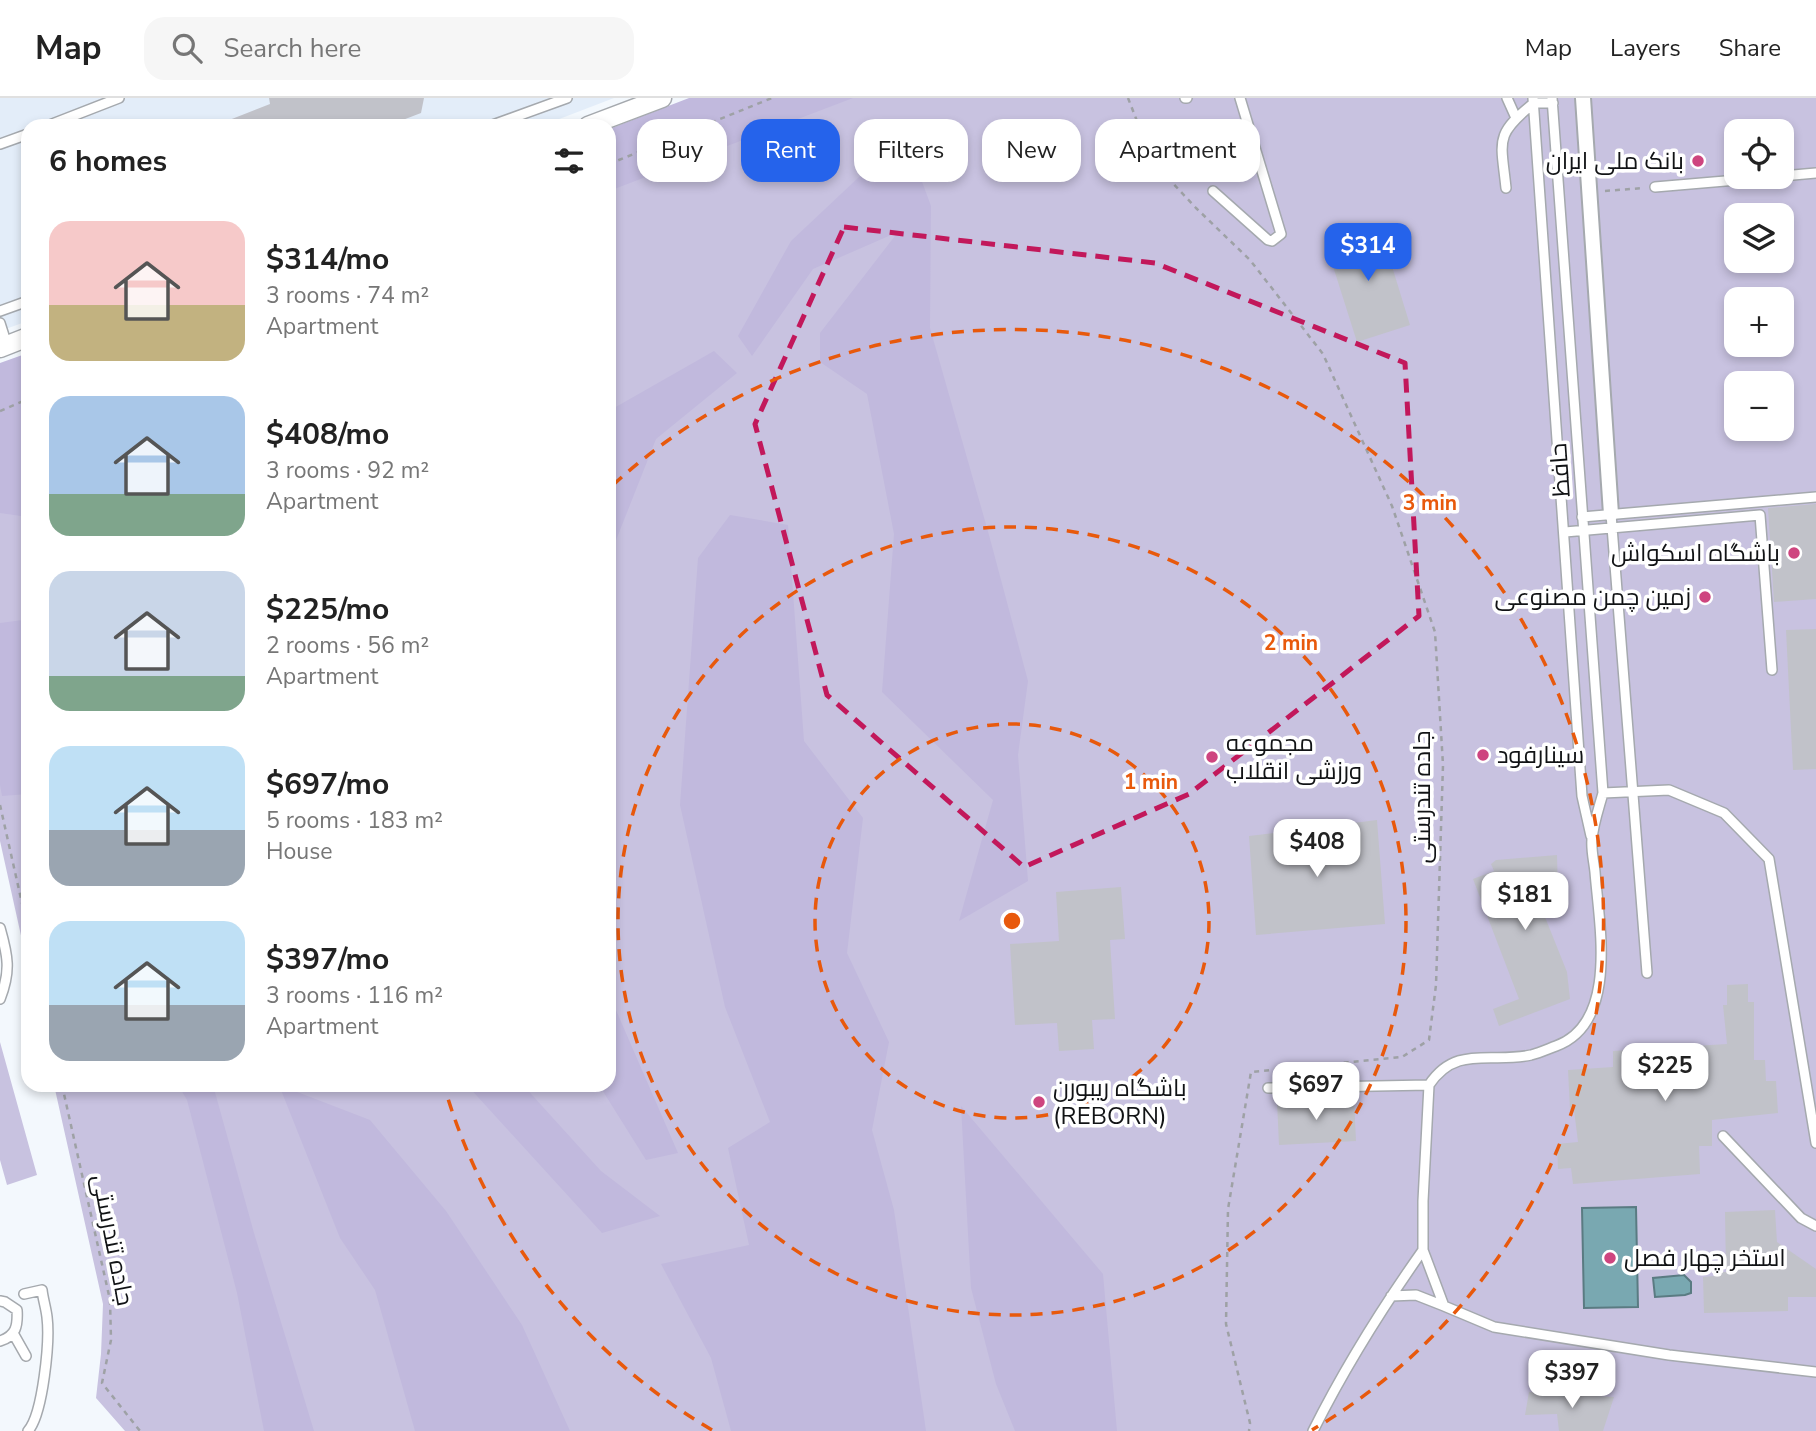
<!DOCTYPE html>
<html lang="en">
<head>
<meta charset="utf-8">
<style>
  :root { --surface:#fff; --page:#f6f6f6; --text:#222; --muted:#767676; --line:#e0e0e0; --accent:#2563eb }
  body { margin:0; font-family:"Nunito Sans",Cairo,sans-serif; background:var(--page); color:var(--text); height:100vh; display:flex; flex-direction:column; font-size:26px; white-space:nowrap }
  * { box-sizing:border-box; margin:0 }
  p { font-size:23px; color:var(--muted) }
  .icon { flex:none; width:38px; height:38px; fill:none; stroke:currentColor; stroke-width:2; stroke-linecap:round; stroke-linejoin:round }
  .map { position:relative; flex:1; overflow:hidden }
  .panel { position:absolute; left:21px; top:21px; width:595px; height:973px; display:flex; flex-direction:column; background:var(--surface); border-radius:21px; box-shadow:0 4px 10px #0003 }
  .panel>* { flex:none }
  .guide { position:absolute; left:637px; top:21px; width:665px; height:63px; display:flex; gap:14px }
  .fabs { position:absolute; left:1724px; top:21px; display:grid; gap:14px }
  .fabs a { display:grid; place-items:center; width:70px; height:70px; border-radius:14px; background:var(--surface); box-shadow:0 4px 10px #0003; font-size:35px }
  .price { position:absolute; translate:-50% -60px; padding:0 16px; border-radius:14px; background:#fff; color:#222; font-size:23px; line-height:46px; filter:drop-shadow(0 2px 4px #0008) }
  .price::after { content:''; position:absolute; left:50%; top:42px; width:21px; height:16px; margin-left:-10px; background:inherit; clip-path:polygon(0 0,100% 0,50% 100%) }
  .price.active { background:var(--accent); color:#fff }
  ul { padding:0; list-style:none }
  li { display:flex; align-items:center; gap:21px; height:175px; padding:0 28px }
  li span { display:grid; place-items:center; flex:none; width:196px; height:140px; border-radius:21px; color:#555 }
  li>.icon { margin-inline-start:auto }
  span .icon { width:84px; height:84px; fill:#fffc; stroke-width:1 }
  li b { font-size:30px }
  h2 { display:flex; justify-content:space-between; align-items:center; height:84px; padding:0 28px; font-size:30px }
  .chip { padding:0 24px; border-radius:21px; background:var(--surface); box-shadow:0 4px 10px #0003; font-size:24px; line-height:63px }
  .chip.active { background:var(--accent); color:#fff }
  header { display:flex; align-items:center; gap:42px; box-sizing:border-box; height:98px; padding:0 35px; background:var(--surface); border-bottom:2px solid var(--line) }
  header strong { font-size:33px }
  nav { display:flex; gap:38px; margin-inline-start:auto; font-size:24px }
  .search { width:490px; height:63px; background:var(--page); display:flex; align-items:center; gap:18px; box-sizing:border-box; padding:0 24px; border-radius:21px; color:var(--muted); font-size:26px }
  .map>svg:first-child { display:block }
</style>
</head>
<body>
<header>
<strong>Map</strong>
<div class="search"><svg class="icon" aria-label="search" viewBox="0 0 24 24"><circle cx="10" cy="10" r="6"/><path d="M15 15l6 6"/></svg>Search here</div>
<nav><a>Map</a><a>Layers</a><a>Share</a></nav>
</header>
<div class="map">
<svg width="1816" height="1333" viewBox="0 0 1816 1333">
  <rect width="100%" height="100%" fill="#f3f8fd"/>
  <path fill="#e3edf9" d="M0 0H614L541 28H28V223L0 233Z"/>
  <path fill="#c8c2e0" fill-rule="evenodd" d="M753 0H1816V1333H125L96 1300 101 1256 103 1206 54 987H609V58ZM1736 33H1782V79H1736ZM1736 117H1782V163H1736ZM1736 201H1782V247H1736ZM1736 285H1782V331H1736Z
    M28 293V869L0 743V304Z
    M0 944 37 1077 7 1087 0 1062Z"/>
  <path fill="#c1b9dd" d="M689 0H853L609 93V31Z
    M911 54 931 108 930 230 989 437 1028 583 1018 657 1028 783 959 823 993 702 882 594 894 436 867 296 820 264V235L898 134 813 171 752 258 738 238 791 143 876 63Z
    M714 253 737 275 656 341 609 460V316L614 310Z
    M28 255V419L0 415V265Z
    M730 417 788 427 804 643 863 720 847 855 889 944 872 1032 894 1112 926 1333H731L711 1260 661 1166 749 1147 728 1050 770 1024 725 909 680 707 698 460Z
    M23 522 28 524V696L2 698 0 687V525Z
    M609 896 678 1055 646 1062 599 987H609Z
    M178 987H213L254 1135 314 1333H264L237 1195 187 1002Z
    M279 987 370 1022 446 1113 522 1227 570 1333H415L375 1192 340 1140Z
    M467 987H523L601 1073 660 1118 602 1135Z
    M961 1008 1103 1176 1117 1333H1015L996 1286 971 1190Z"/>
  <path fill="#79a8b1" stroke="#5a7b82" stroke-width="2" d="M1636 1109 1638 1209 1584 1210 1582 1110Z
    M1684 1177 1691 1184V1195L1685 1197 1655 1199 1653 1180Z"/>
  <path fill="#c1c2c9" d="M269 0H424L421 15 387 28H214L270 6Z
    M1379 126 1410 227 1357 244 1325 143Z
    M1816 406V501L1774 504 1768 410Z
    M1816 531V671L1793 672 1786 532Z
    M1377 722 1385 826 1256 837 1249 738Z
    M1557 757 1558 796 1539 804 1567 874 1570 901 1499 928 1493 911 1519 901 1473 781 1494 773 1491 766 1496 762Z
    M1121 789 1125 841 1110 842 1115 921 1092 922 1094 951 1059 953 1057 925 1015 927 1010 846 1059 843 1056 794Z
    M1748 886V904H1754V962H1765L1766 983H1776L1778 1015 1712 1022V1048H1699L1700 1076 1573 1086 1571 1070 1558 1071 1557 1046 1578 1044 1574 1012H1570L1568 972 1613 969V953L1727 946 1723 907H1727V887Z
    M1354 1000 1356 1043 1279 1047 1277 1004Z
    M1775 1112 1777 1144 1816 1171V1199H1788V1213L1704 1215 1703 1179 1714 1178V1174H1726L1725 1114Z
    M1529 1294 1614 1299 1603 1333H1559L1557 1316 1525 1317Z"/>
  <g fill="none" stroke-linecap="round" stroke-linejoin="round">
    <g stroke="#a5a9ae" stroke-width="12">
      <path id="service" d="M1185 0H1187
        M1507 0 1516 20
        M1533 0 1582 698 1591 738
        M1552 0 1603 695C1599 710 1593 726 1592 742 1591 752 1594 764 1595 774 1599 826 1619 925 1556 948 1548 951 1539 955 1531 957 1491 966 1456 946 1429 987L1423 1103V1152L1444 1208 1494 1229 1669 1257 1816 1274
        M47 28 119 0
        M490 28 567 0
        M0 46 28 36
        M1782 78 1816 75
        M1655 89 1772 79
        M1506 90C1501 42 1494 37 1534 5H1553
        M1213 93 1268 142 1272 143 1281 136 1240 0
        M0 213 28 203
        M0 225 7 247
        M1611 416 1647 875
        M1582 419 1816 399
        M1565 434 1760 417 1772 572
        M1603 695 1669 692 1724 715 1769 761 1816 1045
        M0 830C8 858 11 873 0 901
        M1268 990 1429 987
        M1723 1038 1801 1120 1816 1128
        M24 1196 42 1192C43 1201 46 1210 47 1219 50 1243 43 1316 28 1333
        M1391 1198 1416 1197 1444 1208
        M0 1203 5 1204 17 1212C18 1228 16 1238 0 1243
        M13 1235 26 1258
        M1313 1333C1345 1269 1382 1210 1423 1152"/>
    </g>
    <g stroke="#a5a9ae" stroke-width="18">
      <path id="pedestrian" d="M1583 0 1611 416"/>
    </g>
    <g stroke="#a5a9ae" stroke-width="21">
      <path id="minor" d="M588 28 662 0
        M0 250 28 239"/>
    </g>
    <path stroke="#9ea1a5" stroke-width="2.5" stroke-dasharray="5 5" stroke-linecap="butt" d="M1128 0 1153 64 1196 110 1250 162 1323 256 1392 408 1435 534 1443 667 1436 887 1429 942 1402 959 1251 974 1228 1111 1226 1226 1250 1325 1249 1333
      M609 66 772 0
      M1605 93 1643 90
      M0 313 28 301
      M0 707 28 832
      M62 987 110 1202 111 1242 102 1285 140 1333"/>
    <use href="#service" stroke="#fff" stroke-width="9"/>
    <use href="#pedestrian" stroke="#fff" stroke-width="14"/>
    <use href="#minor" stroke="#fff" stroke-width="18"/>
  </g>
  <path fill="none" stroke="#c2185b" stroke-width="5" stroke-dasharray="14 9" stroke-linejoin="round" d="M844 129 1155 165 1405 265 1419 518 1189 696 1024 769 827 597 755 326Z"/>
  <g fill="none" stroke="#e8590c" stroke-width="3.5" stroke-dasharray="12 9">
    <circle cx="1012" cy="823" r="197"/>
    <circle cx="1012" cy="823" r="394"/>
    <path d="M712 1332A591 591 0 0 1 445 991M613 387A591 591 0 1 1 1312 1332"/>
  </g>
  <g fill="#ce457f" stroke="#fff" stroke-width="2.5">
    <circle cx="1698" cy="63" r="7"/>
    <circle cx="1794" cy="455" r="7"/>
    <circle cx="1705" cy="499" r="7"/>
    <circle cx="1483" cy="657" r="7"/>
    <circle cx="1212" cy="659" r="7"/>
    <circle cx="1039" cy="1004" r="7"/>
    <circle cx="1610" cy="1160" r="7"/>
  </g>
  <g text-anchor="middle" stroke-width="7" stroke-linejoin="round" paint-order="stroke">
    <g font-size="24" fill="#111315" stroke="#fff" text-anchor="start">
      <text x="1684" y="71" text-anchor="end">بانک ملی ایران</text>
      <text x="1780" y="463" text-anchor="end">باشگاه اسکواش</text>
      <text x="1691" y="507" text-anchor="end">زمین چمن مصنوعی</text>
      <text x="1226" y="653">مجموعه<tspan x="1226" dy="28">ورزشی انقلاب</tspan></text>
      <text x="1497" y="665">سینارفود</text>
      <text x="1053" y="998">باشگاه ریبورن<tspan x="1053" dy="28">(REBORN)</tspan></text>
      <text x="1624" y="1168">استخر چهار فصل</text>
    </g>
    <g font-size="24" fill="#111315" stroke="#fff">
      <text transform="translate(1560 372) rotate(-94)" y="8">حافظ</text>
      <text transform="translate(1422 699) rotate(-90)" y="8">جاده تندرستی</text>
      <text transform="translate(113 1142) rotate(79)" y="8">جاده تندرستی</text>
    </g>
  </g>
  <circle cx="1012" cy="823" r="10" fill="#e8590c" stroke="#fff" stroke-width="3.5"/>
  <g font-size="21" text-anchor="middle" font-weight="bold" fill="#e8590c" stroke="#fff" stroke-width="7" stroke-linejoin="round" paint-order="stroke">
    <text x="1430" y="412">3 min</text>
    <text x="1291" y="552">2 min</text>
    <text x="1151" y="691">1 min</text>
  </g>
</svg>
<div class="fabs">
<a><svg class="icon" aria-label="locate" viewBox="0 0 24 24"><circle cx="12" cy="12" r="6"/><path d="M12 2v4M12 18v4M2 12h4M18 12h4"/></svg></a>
<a><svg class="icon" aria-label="layers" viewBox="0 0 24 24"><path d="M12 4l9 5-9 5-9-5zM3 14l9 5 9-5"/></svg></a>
<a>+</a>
<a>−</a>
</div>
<b class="price active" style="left:1368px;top:185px">$314</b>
<b class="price" style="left:1317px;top:781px">$408</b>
<b class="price" style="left:1525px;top:834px">$181</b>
<b class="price" style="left:1665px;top:1005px">$225</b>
<b class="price" style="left:1316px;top:1024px">$697</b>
<b class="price" style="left:1572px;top:1312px">$397</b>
<div class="guide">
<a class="chip">Buy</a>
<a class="chip active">Rent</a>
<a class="chip">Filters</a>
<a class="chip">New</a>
<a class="chip">Apartment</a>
</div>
<section class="panel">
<h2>6 homes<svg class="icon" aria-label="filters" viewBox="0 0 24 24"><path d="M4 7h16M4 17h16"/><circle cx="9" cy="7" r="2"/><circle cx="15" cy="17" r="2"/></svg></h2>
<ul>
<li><span style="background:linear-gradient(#f6c9c9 60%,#c2b280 0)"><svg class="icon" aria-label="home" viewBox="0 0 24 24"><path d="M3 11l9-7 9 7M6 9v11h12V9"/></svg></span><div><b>$314/mo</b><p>3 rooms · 74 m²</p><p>Apartment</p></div></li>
<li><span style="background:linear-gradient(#a9c7e8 70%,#7fa58c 0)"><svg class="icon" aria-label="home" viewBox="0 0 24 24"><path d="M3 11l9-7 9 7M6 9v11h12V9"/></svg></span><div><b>$408/mo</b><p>3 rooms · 92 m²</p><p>Apartment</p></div></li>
<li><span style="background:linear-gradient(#c9d6e8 75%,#7fa58c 0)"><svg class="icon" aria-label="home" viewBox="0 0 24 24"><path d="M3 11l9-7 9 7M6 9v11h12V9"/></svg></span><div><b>$225/mo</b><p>2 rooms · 56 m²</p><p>Apartment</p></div></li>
<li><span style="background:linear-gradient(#bfe0f5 60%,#9aa5b1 0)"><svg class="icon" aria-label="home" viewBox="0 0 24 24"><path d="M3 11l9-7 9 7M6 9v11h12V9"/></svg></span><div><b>$697/mo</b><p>5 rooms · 183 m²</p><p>House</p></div></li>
<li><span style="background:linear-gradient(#bfe0f5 60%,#9aa5b1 0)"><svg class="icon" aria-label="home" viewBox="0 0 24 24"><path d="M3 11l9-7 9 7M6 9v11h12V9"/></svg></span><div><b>$397/mo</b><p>3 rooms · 116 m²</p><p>Apartment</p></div></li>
</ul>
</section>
</div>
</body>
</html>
